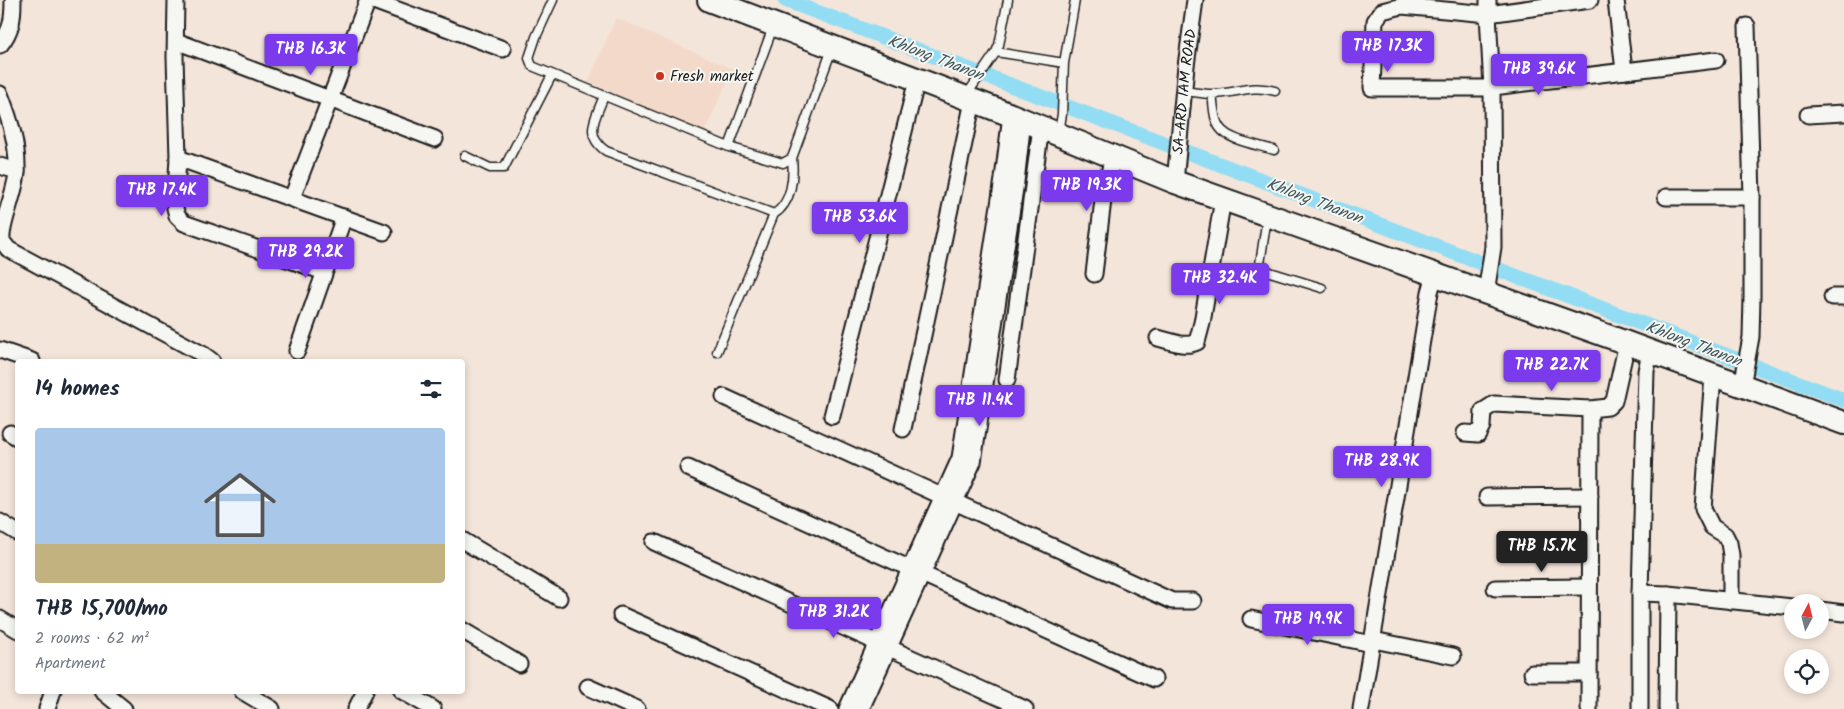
<!DOCTYPE html>
<html lang="en">
<head>
<meta charset="utf-8">
<style>
  :root { --surface:#fff; --page:#f2f2f3; --text:#1f2937; --muted:#747a83; --line:#e0e1e3; --accent:#7c3aed }
  body { margin:0; font-family:Kalam,sans-serif; background:var(--page); color:var(--text); height:100vh; display:flex; flex-direction:column; font-size:19px; white-space:nowrap }
  * { box-sizing:border-box; margin:0 }
  p { font-size:16px; color:var(--muted) }
  .icon { flex:none; width:28px; height:28px; fill:none; stroke:currentColor; stroke-width:2; stroke-linecap:round; stroke-linejoin:round }
  .map { position:relative; flex:1; overflow:hidden }
  .details { position:absolute; left:15px; top:359px; width:450px; height:335px; display:flex; flex-direction:column; background:var(--surface); border-radius:5px; box-shadow:0 2px 8px #0003 }
  .details>* { flex:none }
  .needle { width:32px; rotate:7deg }
  .buttons { position:absolute; left:1784px; top:594px; display:grid; gap:10px }
  .buttons a { display:grid; place-items:center; width:45px; height:45px; border-radius:50%; background:var(--surface); box-shadow:0 2px 8px #0003; font-size:25px }
  .price { position:absolute; translate:-50% -42px; padding:0 11px; border-radius:5px; background:var(--accent); color:#fff; font-size:16px; line-height:32px; filter:drop-shadow(0 1px 2px #0008) }
  .price::after { content:''; position:absolute; left:50%; top:30px; width:15px; height:11px; margin-left:-8px; background:inherit; clip-path:polygon(0 0,100% 0,50% 100%) }
  .price.selected { background:#222; color:#fff }
  ul { padding:0; list-style:none }
  li { display:grid; align-content:center; gap:10px; height:265px; padding:0 20px }
  li+li { border-top:1px solid var(--line) }
  li span { display:grid; place-items:center; height:155px; border-radius:5px; color:#555 }
  li>.icon { margin-inline-start:auto }
  span .icon { width:90px; height:90px; fill:#fffc; stroke-width:1 }
  li b { font-size:21px }
  h2 { display:flex; justify-content:space-between; align-items:center; height:60px; padding:0 20px; font-size:21px }
  .map>svg:first-child { display:block }
</style>
</head>
<body>
<div class="map">
<svg width="1844" height="709" viewBox="0 0 1844 709">
  <rect width="100%" height="100%" fill="#f4e5da"/>
  <filter id="ink" filterUnits="userSpaceOnUse"><feTurbulence type="fractalNoise" baseFrequency=".02" numOctaves="2"/><feDisplacementMap in="SourceGraphic" scale="10" xChannelSelector="R" yChannelSelector="G"/><feConvolveMatrix kernelMatrix="1 2 1 2 8 2 1 2 1" color-interpolation-filters="sRGB"/></filter>
  <g filter="url(#ink)">
    <path fill="#f3d9c9" d="M616 18 733 69 704 133 588 82Z"/>
    <g fill="none" stroke-linecap="round" stroke-linejoin="round">
      <path stroke="#92ddf3" stroke-width="15" d="M785 0 1844 400"/>
      <g stroke="#1c1c1c" stroke-width="11">
        <path id="lane" d="M553 0 536 37 529 58 532 66 729 147 783 163 792 158 832 49
          M996 52 1064 63
          M1184 91C1193 92 1203 94 1212 94 1236 94 1250 84 1275 91
          M1212 94C1214 105 1213 119 1220 128 1229 141 1259 145 1274 150
          M604 96C596 117 583 135 606 151L774 214C792 203 794 177 792 158
          M966 96 996 52 999 45 1008 0
          M1059 132 1062 114 1064 63 1075 0
          M729 147 773 27
          M465 156 490 168H504L552 75
          M1267 217 1260 264 1270 272 1322 288
          M717 352 774 214"/>
      </g>
      <g stroke="#1c1c1c" stroke-width="19">
        <g id="street">
          <path d="M176 0 175 57 178 158 175 208 177 216 184 223 324 272"/>
          <path d="M371 0 503 49"/>
          <path d="M1488 0V14L1590 0"/>
          <path d="M1616 0 1624 71"/>
          <path d="M1402 6 1488 14 1492 88H1372L1375 21 1382 11Z"/>
          <path d="M176 41 435 139"/>
          <path d="M0 45C12 30 13 18 13 0"/>
          <path d="M0 94C10 120 18 144 17 172 16 191 0 226 2 240 3 243 7 247 8 249L204 355 212 361"/>
          <path d="M1808 115 1844 113"/>
          <path d="M178 158 384 232"/>
          <path d="M0 166 17 171"/>
          <path id="s1" d="M1175 182 1186 66 1195 0"/>
          <path d="M1666 197H1752"/>
          <path d="M292 198 368 0"/>
          <path d="M1094 274 1103 200 1113 156"/>
          <path d="M1486 293 1493 247 1492 88 1501 86 1716 60"/>
          <path d="M1832 297H1844"/>
          <path d="M1158 338C1170 341 1185 348 1197 342L1202 323 1223 199"/>
          <path d="M0 350 32 361"/>
          <path d="M297 351 344 217"/>
          <path d="M1713 375 1703 509 1712 527 1725 535 1729 543 1731 555V601"/>
          <path d="M1007 380 1041 127"/>
          <path d="M1742 386 1751 337 1752 297V197L1747 26"/>
          <path d="M724 397 1172 601H1193"/>
          <path d="M832 416 917 80"/>
          <path d="M903 429 973 101"/>
          <path d="M10 433 18 438"/>
          <path d="M1465 433 1478 434 1482 426 1483 411 1494 404 1590 409 1608 407 1614 401 1627 343"/>
          <path d="M688 468 1154 679"/>
          <path d="M1487 497 1590 496"/>
          <path d="M0 522 18 533"/>
          <path d="M462 540 559 598"/>
          <path d="M654 542 1025 709"/>
          <path d="M1495 588 1589 587"/>
          <path d="M1640 593 1668 594 1792 607"/>
          <path d="M1820 610 1844 613"/>
          <path d="M621 615 830 709"/>
          <path d="M0 619 18 630"/>
          <path d="M1251 619 1372 644"/>
          <path d="M462 630 519 664"/>
          <path d="M1373 640 1453 656"/>
          <path d="M1532 673H1589"/>
          <path d="M588 687 637 709"/>
          <path d="M102 691 124 709"/>
          <path d="M242 691 272 709"/>
          <path d="M402 691 433 709"/>
          <path d="M47 709 53 691"/>
          <path d="M356 709 365 691"/>
          <path d="M847 709 960 458 1003 179 1011 115"/>
          <path d="M861 709 973 462 1016 182 1023 120"/>
          <path d="M1361 709 1430 292 1435 275"/>
          <path d="M1589 709 1590 409"/>
          <path d="M1640 709V593L1646 371 1650 352"/>
          <path d="M1667 709 1668 594"/>
        </g>
      </g>
      <g stroke="#1c1c1c" stroke-width="26">
        <path id="secondary" d="M709 0 1011 115 1175 182 1627 343 1844 423"/>
      </g>
      <use href="#lane" stroke="#f6f6f2" stroke-width="8"/>
      <use href="#street" stroke="#f6f6f2" stroke-width="15"/>
      <use href="#secondary" stroke="#f6f6f2" stroke-width="22"/>
    </g>
  </g>
  <circle fill="#c8321e" stroke="#f6f6f2" stroke-width="2" cx="660" cy="76" r="5"/>
  <g text-anchor="middle" stroke-width="4" stroke-linejoin="round" paint-order="stroke">
    <g font-size="15" fill="#1c1c1c" stroke="#f6f6f2" text-anchor="start">
      <text x="670" y="81">Fresh market</text>
    </g>
    <g font-size="15" fill="#1c1c1c" stroke="#f6f6f2">
      <text dy="5" stroke="none"><textPath href="#s1" startOffset="91">SA-ARD IAM ROAD</textPath></text>
    </g>
    <g font-size="16" font-style="italic" fill="#3f565c" stroke="#f6f6f2">
      <text transform="translate(936 57) rotate(21)" y="6">Khlong Thanon</text>
      <text transform="translate(1315 200) rotate(21)" y="6">Khlong Thanon</text>
      <text transform="translate(1694 343) rotate(21)" y="6">Khlong Thanon</text>
    </g>
  </g>
</svg>
<div class="buttons">
<a><svg class="needle" viewBox="-14 -14 28 28"><path d="M0-13l5 13h-10z" fill="#e53935"/><path d="M0 13l5-13h-10z" fill="#747a83"/></svg></a>
<a><svg class="icon" aria-label="locate" viewBox="0 0 24 24"><circle cx="12" cy="12" r="6"/><path d="M12 2v4M12 18v4M2 12h4M18 12h4"/></svg></a>
</div>
<b class="price" style="left:1388px;top:73px">THB 17.3K</b>
<b class="price" style="left:311px;top:76px">THB 16.3K</b>
<b class="price" style="left:1539px;top:96px">THB 39.6K</b>
<b class="price" style="left:1087px;top:212px">THB 19.3K</b>
<b class="price" style="left:162px;top:217px">THB 17.4K</b>
<b class="price" style="left:860px;top:244px">THB 53.6K</b>
<b class="price" style="left:306px;top:279px">THB 29.2K</b>
<b class="price" style="left:1220px;top:305px">THB 32.4K</b>
<b class="price" style="left:1552px;top:392px">THB 22.7K</b>
<b class="price" style="left:980px;top:427px">THB 11.4K</b>
<b class="price" style="left:1382px;top:488px">THB 28.9K</b>
<b class="price selected" style="left:1542px;top:573px">THB 15.7K</b>
<b class="price" style="left:834px;top:639px">THB 31.2K</b>
<b class="price" style="left:1308px;top:646px">THB 19.9K</b>
<section class="details">
<h2>14 homes<svg class="icon" aria-label="filters" viewBox="0 0 24 24"><path d="M4 7h16M4 17h16"/><circle cx="9" cy="7" r="2"/><circle cx="15" cy="17" r="2"/></svg></h2>
<ul>
<li><span style="background:linear-gradient(#a9c7e8 75%,#c2b280 0)"><svg class="icon" aria-label="home" viewBox="0 0 24 24"><path d="M3 11l9-7 9 7M6 9v11h12V9"/></svg></span><div><b>THB 15,700/mo</b><p>2 rooms · 62 m²</p><p>Apartment</p></div></li>
</ul>
</section>
</div>
</body>
</html>
